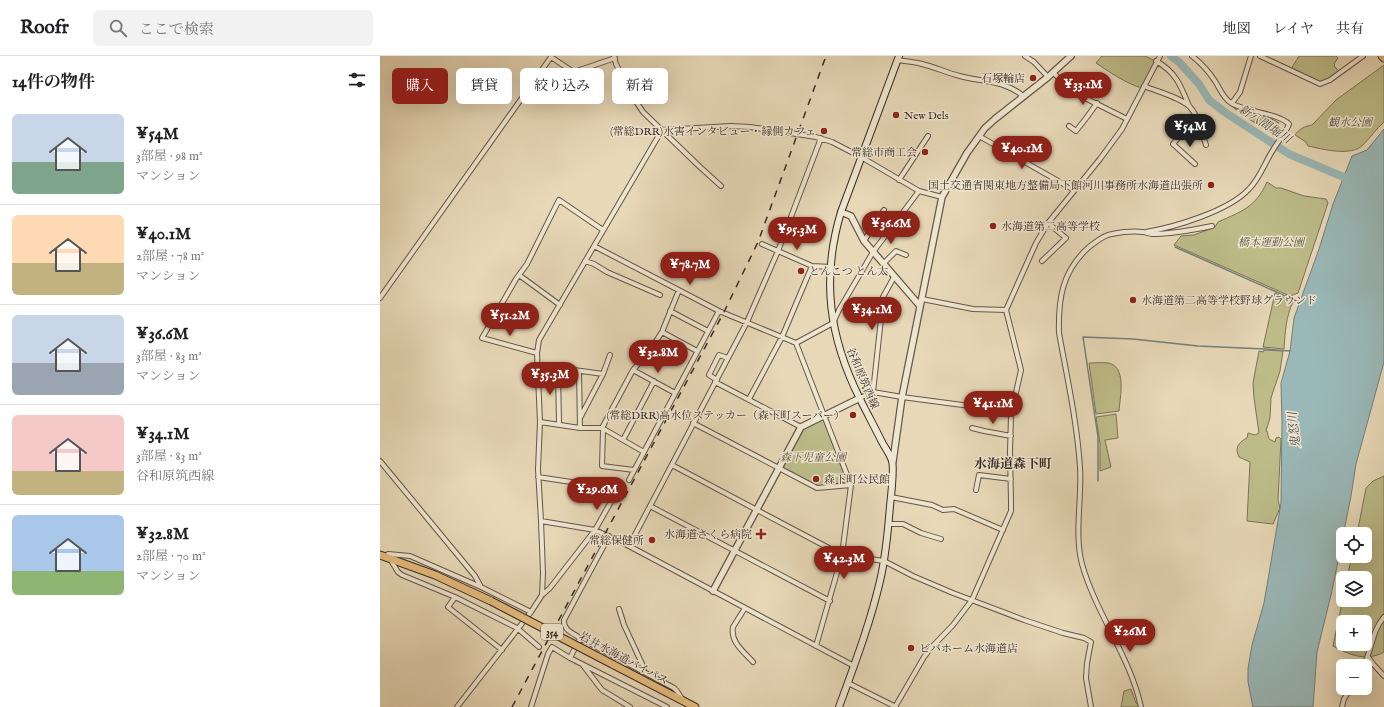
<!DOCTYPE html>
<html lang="ja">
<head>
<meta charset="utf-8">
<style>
  :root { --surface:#fff; --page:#f2f2f2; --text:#202124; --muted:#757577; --line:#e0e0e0; --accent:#8f2418 }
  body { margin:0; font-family:"IM FELL English","Noto Serif JP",serif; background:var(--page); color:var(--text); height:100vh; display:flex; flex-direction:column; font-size:15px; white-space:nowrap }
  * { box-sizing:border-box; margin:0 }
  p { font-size:13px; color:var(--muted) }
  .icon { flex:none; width:22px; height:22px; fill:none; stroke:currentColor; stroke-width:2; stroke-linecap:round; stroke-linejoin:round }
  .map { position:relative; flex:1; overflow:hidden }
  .panel { display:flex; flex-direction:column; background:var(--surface); width:380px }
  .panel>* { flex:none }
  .banner { position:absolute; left:12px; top:12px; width:380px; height:36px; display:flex; gap:8px }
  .controls { position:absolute; left:956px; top:471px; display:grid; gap:8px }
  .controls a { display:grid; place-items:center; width:36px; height:36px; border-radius:6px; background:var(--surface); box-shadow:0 4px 16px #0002; font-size:20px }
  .price { position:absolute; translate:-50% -34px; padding:0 9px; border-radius:14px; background:var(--accent); color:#fff; font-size:13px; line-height:26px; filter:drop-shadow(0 1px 2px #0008) }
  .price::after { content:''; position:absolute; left:50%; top:24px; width:12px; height:9px; margin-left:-6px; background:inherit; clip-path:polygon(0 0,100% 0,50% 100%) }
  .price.active { background:#222; color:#fff }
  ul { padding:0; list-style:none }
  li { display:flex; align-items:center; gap:12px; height:100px; padding:0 12px }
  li+li { border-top:1px solid var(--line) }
  li span { display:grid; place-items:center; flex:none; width:112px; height:80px; border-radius:6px; color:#555 }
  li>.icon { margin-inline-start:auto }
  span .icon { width:48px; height:48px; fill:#fffc; stroke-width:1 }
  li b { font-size:17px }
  h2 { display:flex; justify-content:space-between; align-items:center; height:48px; padding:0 12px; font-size:17px }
  .pill { padding:0 14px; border-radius:6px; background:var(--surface); box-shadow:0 4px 16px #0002; font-size:14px; line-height:36px }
  .pill.active { background:var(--accent); color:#fff }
  header { display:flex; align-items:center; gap:24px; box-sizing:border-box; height:56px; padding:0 20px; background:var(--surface); border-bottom:1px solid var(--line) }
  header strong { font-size:19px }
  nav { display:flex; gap:22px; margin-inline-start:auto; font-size:14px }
  .search { width:280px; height:36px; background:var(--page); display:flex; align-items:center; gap:10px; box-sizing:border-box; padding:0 14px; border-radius:6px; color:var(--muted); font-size:15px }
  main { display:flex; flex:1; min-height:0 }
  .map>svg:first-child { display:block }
</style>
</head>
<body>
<header>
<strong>Roofr</strong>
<div class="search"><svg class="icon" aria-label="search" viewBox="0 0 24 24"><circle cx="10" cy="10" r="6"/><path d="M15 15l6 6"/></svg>ここで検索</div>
<nav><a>地図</a><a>レイヤ</a><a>共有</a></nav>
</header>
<main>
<section class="panel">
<h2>14件の物件<svg class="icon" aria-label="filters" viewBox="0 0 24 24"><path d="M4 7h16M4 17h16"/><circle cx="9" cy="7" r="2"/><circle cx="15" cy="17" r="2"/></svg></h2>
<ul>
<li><span style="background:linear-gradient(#c9d6e8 60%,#7fa58c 0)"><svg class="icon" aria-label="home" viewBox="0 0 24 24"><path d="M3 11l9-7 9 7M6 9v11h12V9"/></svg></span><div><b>¥54M</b><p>3部屋 · 98 m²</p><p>マンション</p></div></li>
<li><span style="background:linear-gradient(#ffd9b3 60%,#c2b280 0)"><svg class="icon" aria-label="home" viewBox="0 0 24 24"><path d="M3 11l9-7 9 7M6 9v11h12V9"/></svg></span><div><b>¥40.1M</b><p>2部屋 · 78 m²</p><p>マンション</p></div></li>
<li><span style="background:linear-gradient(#c9d6e8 60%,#9aa5b1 0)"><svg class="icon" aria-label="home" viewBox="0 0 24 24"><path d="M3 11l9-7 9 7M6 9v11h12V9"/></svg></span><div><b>¥36.6M</b><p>3部屋 · 83 m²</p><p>マンション</p></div></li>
<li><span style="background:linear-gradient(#f6c9c9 70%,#c2b280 0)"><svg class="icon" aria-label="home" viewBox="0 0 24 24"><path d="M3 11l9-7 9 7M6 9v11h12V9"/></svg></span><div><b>¥34.1M</b><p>3部屋 · 83 m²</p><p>谷和原筑西線</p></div></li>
<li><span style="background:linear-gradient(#a9c7e8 70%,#8fb573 0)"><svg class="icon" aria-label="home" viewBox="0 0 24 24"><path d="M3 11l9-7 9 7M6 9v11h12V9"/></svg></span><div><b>¥32.8M</b><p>2部屋 · 70 m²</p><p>マンション</p></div></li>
</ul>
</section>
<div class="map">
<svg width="1004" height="651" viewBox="0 0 1004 651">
  <rect width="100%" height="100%" fill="#e7d8b7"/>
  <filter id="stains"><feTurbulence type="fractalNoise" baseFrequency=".005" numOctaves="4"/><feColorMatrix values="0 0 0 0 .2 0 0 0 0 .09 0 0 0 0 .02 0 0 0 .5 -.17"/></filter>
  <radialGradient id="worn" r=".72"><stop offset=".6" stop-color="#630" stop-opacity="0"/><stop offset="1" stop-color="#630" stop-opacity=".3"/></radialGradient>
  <path fill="#bdbc89" stroke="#7b7357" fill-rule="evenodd" d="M722 0H765L775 5 762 32C745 27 731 17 716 7Z
    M919 0H956L958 2 954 8 955 9 954 10 960 16 945 25 941 27 911 13Z
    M1004 9V66C996 73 990 82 983 89 971 101 942 93 928 90L926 86 915 79C919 73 925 70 932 69L956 44Z
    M849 48 894 64 899 67 893 78 864 60Z
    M887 126 896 132H901L924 140 946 143 948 147 918 237 910 240 794 189 801 180 814 179 835 171 838 166C862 155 875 152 887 126Z
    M895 237 913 246C906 260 905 277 904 293L883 291Z
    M884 294 903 295 900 315 891 342 890 362 886 375H887L889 383 895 386 896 382 899 381 901 383 898 444 900 452 893 468 867 465 870 406 859 401C854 392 859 386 867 382L868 377 875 379 879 377 874 342 873 327 879 295 883 296Z
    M709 307C715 307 722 306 728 307 747 310 740 341 739 355L716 358Z
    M736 358 738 382 725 384 731 411 720 415V388L716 361Z
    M443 363 467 426 438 430 402 411 422 373Z
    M1004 420V596C986 606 970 599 953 590L963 542V544H985V522H967L972 500H985V478H977L986 432 993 425ZM963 566H985V588H963Z
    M751 633 756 647 763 651H741L744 635Z"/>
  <path fill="#9ab8b7" stroke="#737f7d" d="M1004 73V306L976 408 971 440 952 535 937 596 933 651H873L868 626V613L872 589 884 547 901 447 902 368 901 327 910 295 914 262 939 193 953 148 972 100 987 94Z"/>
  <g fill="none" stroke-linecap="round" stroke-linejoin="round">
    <path stroke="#737f7d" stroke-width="1.5" d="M795 191 919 246
      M718 425V381L703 281 753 283 818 290 885 293 910 295"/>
    <path stroke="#9ab8b7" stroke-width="8" d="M791 0 799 6 819 28 829 44 846 57 909 98 973 125"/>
    <g stroke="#64564a" stroke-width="6">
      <path id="minor" d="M234 0 236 8 253 41 263 56 320 111 341 130
        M645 0 654 6 668 21
        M880 0 940 28 950 24 983 0
        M517 4C525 5 534 6 542 8 555 11 567 17 580 20 601 26 625 24 643 40
        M776 5C796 16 801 30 809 50
        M673 16 689 34 747 63
        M764 30C778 36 800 41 810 51 819 61 822 77 826 89
        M852 47 860 36 871 0
        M689 70 696 75 707 61 717 47
        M282 74 351 70 370 71 436 81 452 86 481 101 539 135 562 141
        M599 80 694 134
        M815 108 793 88 816 61
        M519 124 548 80
        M766 176C795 171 849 155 869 133 880 122 885 106 893 94 898 85 906 77 909 68 898 57 866 56 851 47 843 42 840 33 835 25 829 16 821 7 812 0
        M484 185 504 154
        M382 188 432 210 451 211
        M214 190 339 255 416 287 471 429 462 499 436 590
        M205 205 214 208 227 216 280 239
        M662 205 686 182 668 167
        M503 208 516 195 526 199
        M139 219 180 249
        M0 242 171 1 192 15H197L235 2
        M542 243 593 253 626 254
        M290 255 328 275
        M282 276 317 295
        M416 287 453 267 459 254 493 196 539 135
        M157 297 102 282 136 223 147 208 179 144 223 174
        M158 309 223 318
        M178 312 179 368
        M253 314 295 337
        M199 315 200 372
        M337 324 329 319 339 299 348 302
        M335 326 421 371
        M493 336 503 245V241L514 221
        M480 342 493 336 522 341 590 350 631 359
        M369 343 402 281 432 210
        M200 362 223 318 230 299
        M160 366 200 372H222L264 396
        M313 367 437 432 471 429
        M222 372 253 314 269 296 282 276 299 234
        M592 372 604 375 631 380
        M223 374 222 410 254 414
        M243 384 274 325
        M0 405 95 520 101 531
        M292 409 462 499 504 505 533 520 573 537 644 564 683 577 704 582 711 586 707 607 706 622 711 651
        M158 421 198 427
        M249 424 339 255
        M596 434 599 419 631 423
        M511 441 552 449 563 454 574 453 623 474
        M270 450 450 545
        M161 465 215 474 249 490 474 610
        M508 468H523L541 477 561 483
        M229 480 184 564C183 574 193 577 200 582L294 632 297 635 302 643
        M249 490 367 266 398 195 441 82
        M8 498 30 500 101 531 151 556
        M10 503 18 516 22 519 75 541 137 572 159 591
        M162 539 163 517 161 465 158 413 160 366 157 297 159 284 282 74
        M75 541 68 551 122 594
        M365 552 353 571C350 586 364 596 373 606
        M239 553 244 569 264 612 263 615
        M200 582 190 602 287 651
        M988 601 993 608 1004 620
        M202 608 222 634 250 651
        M983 610C993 593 991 576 1004 561
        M468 627 516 651
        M77 651 151 556 162 539 170 532 215 474 232 444
        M151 651 168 598 172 591 190 602
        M515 651 544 601 551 592 573 569 592 544 631 455V445L630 396 631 359 641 314 626 254 656 187 668 167 720 103 742 73 780 0
        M761 651C750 600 716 558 702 508 694 477 702 444 700 411 697 366 687 321 679 277 678 243 682 215 709 191 716 186 723 179 732 178 742 176 753 175 763 176 766 176 769 178 772 178 792 178 813 174 832 170
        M962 651 964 643 971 632"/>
    </g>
    <g stroke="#64564a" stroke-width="8">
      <path id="tertiary" d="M461 156 471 160 484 185 540 250
        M513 405 522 341 562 141 587 97 605 72 615 63 668 21 691 0
        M333 535 421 371 480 342"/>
    </g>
    <g stroke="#392a25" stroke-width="8">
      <path id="secondary" d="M459 651C474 610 490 568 500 525 506 500 508 475 510 450 511 441 514 411 512 405 510 398 505 392 502 386 495 372 487 357 480 343 449 281 441 223 461 156L519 0"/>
    </g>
    <g stroke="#392a25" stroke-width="9">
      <path id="trunk" d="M1002 0 1004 2
        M0 499 55 519 111 545
        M232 608 315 651"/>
    </g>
    <use href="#minor" stroke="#efe6d0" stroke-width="4"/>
    <use href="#tertiary" stroke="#efe6d0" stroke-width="5.5"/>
    <use href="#secondary" stroke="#efe6d0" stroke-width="6"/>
    <use href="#trunk" stroke="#e4bc7c" stroke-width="7"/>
    <path stroke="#392a25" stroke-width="1.5" stroke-dasharray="7 7" stroke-linecap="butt" d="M132 651 344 256 378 186 446 0"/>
    <g stroke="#392a25" stroke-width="9" stroke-linecap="butt">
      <path id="trunk-bridge" d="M111 545 232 608"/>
    </g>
    <use href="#trunk-bridge" stroke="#e4bc7c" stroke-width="7"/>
  </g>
  <g fill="#8f2418" stroke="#efe6d0" stroke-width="1.5">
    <circle cx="653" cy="22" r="4"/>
    <circle cx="516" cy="59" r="4"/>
    <circle cx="444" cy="75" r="4"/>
    <circle cx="545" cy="96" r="4"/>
    <circle cx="831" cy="129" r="4"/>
    <circle cx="613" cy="170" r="4"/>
    <circle cx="421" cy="215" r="4"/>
    <circle cx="753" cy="244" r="4"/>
    <circle cx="473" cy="359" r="4"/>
    <circle cx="436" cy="423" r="4"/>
    <path d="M379 472h4v4h4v4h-4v4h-4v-4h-4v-4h4z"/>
    <circle cx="272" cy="484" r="4"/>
    <circle cx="531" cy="592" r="4"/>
  </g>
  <g text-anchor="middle" stroke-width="3" stroke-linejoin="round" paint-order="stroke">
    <rect fill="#efe6d0" stroke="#706258" stroke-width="1" x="161" y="568" width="22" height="16" rx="3"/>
    <g font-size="10" font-weight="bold" fill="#392a25">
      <text x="172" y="580">354</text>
    </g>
    <g font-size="11" fill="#392a25" stroke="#efe6d0" text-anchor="end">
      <text x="645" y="26">石塚輪店</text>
      <text x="524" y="63" text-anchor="start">New Dels</text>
      <text x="436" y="79">(常総DRR)水害インタビュー・縁側カフェ</text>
      <text x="537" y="100">常総市商工会</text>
      <text x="823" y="133">国土交通省関東地方整備局下館河川事務所水海道出張所</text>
      <text x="621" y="174" text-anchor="start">水海道第二高等学校</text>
      <text x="429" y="219" text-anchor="start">とんこつ とん太</text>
      <text x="761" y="248" text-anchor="start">水海道第二高等学校野球グラウンド</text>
      <text x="465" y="363">(常総DRR)高水位ステッカー（森下町スーパー）</text>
      <text x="444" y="427" text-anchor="start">森下町公民館</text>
      <text x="372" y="482">水海道さくら病院</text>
      <text x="264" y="488">常総保健所</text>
      <text x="539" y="596" text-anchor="start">ビバホーム水海道店</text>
    </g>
    <g font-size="11" font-style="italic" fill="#5a4e3e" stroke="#efe6d0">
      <text x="970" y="70">観水公園</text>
      <text x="891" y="190">橋本運動公園</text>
      <text x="433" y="405">森下児童公園</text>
    </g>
    <g font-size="11" fill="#392a25" stroke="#efe6d0">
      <text transform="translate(483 322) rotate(67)" y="4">谷和原筑西線</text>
      <text transform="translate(244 602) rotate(28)" y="4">岩井水海道バイパス</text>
    </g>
    <g font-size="12" font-style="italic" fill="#514e4a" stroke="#efe6d0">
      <text transform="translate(885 68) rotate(33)" y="4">新八間堀川</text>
      <text transform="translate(914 374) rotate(-96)" y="4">鬼怒川</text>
    </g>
    <g font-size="13" font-weight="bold" fill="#392a25" stroke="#efe6d0">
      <text x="633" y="412">水海道森下町</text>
    </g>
  </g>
  <rect width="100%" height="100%" filter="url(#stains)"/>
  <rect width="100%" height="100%" fill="url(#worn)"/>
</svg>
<div class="controls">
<a><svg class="icon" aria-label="locate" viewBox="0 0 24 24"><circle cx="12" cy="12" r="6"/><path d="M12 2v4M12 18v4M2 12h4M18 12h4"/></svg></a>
<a><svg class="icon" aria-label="layers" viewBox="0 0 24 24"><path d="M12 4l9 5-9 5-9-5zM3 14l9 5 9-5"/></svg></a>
<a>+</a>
<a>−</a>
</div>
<b class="price" style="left:703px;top:50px">¥33.1M</b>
<b class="price active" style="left:810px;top:92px">¥54M</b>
<b class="price" style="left:642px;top:114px">¥40.1M</b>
<b class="price" style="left:511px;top:189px">¥36.6M</b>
<b class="price" style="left:417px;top:195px">¥95.3M</b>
<b class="price" style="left:310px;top:230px">¥78.7M</b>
<b class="price" style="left:492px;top:275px">¥34.1M</b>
<b class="price" style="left:130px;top:281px">¥51.2M</b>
<b class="price" style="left:278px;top:318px">¥32.8M</b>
<b class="price" style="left:170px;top:340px">¥35.3M</b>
<b class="price" style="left:613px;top:369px">¥41.1M</b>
<b class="price" style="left:217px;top:455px">¥29.6M</b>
<b class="price" style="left:464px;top:524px">¥42.3M</b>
<b class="price" style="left:750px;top:597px">¥26M</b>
<div class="banner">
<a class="pill active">購入</a>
<a class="pill">賃貸</a>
<a class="pill">絞り込み</a>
<a class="pill">新着</a>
</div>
</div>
</main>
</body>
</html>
